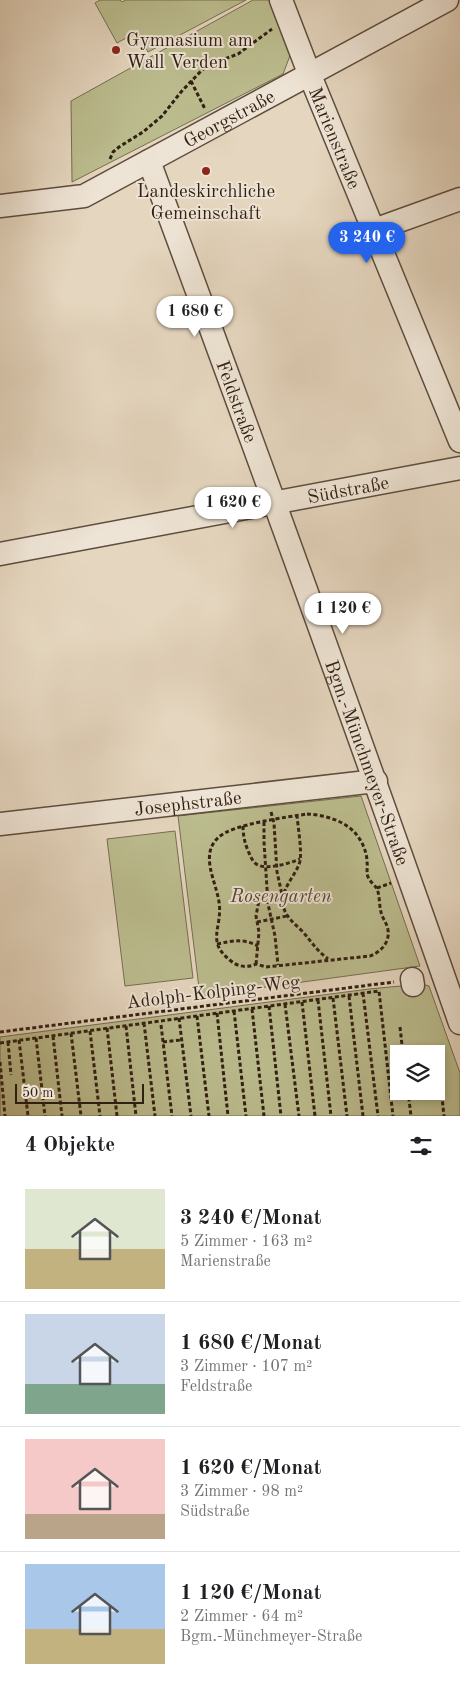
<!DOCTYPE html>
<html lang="de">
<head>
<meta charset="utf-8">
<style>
  :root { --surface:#fff; --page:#f6f6f6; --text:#202124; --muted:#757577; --line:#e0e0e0; --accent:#2563eb }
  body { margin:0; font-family:"Old Standard TT",serif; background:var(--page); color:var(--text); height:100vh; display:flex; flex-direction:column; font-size:19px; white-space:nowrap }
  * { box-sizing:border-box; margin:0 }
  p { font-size:16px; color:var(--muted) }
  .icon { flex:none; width:28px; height:28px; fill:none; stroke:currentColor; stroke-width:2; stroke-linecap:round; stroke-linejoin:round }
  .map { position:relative; height:1116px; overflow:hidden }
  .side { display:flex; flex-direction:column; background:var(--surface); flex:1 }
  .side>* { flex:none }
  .fabs { position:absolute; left:390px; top:1045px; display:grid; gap:10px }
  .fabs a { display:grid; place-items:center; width:55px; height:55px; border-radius:0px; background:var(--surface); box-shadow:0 2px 8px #0003; font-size:25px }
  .scale { position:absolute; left:15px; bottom:12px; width:129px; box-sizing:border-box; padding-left:5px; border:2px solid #311f12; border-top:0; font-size:14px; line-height:18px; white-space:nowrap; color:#311f12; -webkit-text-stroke:4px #eee4d5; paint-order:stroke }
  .price { position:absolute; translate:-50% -42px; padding:0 11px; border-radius:18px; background:#fff; color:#222; font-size:16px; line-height:32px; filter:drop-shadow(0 1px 2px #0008) }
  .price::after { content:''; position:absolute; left:50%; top:30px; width:15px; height:11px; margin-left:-8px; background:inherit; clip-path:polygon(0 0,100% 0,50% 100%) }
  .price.active { background:var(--accent); color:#fff }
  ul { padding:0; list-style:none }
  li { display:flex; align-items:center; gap:15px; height:125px; padding:0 25px }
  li+li { border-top:1px solid var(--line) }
  li span { display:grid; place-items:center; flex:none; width:140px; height:100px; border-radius:0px; color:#555 }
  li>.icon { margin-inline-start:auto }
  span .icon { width:60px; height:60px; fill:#fffc; stroke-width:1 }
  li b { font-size:21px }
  h2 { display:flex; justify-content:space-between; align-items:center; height:60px; padding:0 25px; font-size:21px }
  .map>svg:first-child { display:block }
</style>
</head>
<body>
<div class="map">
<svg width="460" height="1116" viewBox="0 0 460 1116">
  <rect width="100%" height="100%" fill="#e5d6bf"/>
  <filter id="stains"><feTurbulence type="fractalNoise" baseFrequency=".004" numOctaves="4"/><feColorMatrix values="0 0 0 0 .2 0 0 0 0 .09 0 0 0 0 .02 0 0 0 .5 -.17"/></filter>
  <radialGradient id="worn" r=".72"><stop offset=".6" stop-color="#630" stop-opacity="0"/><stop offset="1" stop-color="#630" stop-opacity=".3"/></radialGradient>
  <path fill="#bbbc8e" stroke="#766e50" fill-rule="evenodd" d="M100 0H120L122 2 126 0H246L148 52 137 32 117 43 95 3Z
    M253 0H270L291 53 283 74 72 182 71 101Z
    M361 796 420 966 200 996 178 816Z
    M175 831 193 978 125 986 107 839Z
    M422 984 429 986 460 1073V1116H0V1037L369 989ZM399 1054H436V1091H399Z"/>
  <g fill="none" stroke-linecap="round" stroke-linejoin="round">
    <g stroke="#5e4d3d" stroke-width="25">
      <g id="minor">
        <path id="s1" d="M281 0 309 73 460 441"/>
        <path id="s2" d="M149 161C255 447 359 734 460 1023"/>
        <path id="s3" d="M0 206 84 196 447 0"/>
        <path d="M374 230 460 199"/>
        <path id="s4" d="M0 554 460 468"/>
        <path id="s5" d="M0 824 376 781"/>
        <path d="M412 979 413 985"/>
      </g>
    </g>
    <path stroke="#311f12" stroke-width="3" stroke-dasharray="4 2.5" stroke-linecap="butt" d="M191 81 205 109
      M110 159 113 152 119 147 143 132 162 116 181 92 201 71 208 65 238 54 272 29
      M271 812 274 823 277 872 283 899
      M307 814C324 815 344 820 356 834 362 841 367 852 367 862 368 867 366 872 368 877 370 882 375 885 377 889 380 896 379 905 381 912 382 918 387 923 388 930 390 942 381 952 370 956L266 967 256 964C248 968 238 967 231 961 205 941 223 928 219 902 216 881 199 854 219 837 233 824 288 817 307 814Z
      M297 815C298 828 302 850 300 861 297 874 283 886 283 900 282 914 293 922 302 931 312 942 315 949 328 959
      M264 822V842L268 904 275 936 278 965
      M243 826C243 836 245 844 249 853 251 857 253 863 258 865 268 870 290 863 300 859
      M377 888 391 883
      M257 922 287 916
      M217 944C232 941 243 938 258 946
      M256 964 259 932 256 916 259 900 268 894
      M363 993 378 1116
      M349 996 363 1116
      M333 998 347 1116
      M318 1000 331 1116
      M302 1002 315 1116
      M285 1004 299 1116
      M269 1006 281 1116
      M252 1009 264 1116
      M234 1011 246 1116
      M217 1013 228 1116
      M197 1016 209 1116
      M179 1018 191 1116
      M144 1023 155 1116
      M161 1025 172 1116
      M126 1026 136 1116
      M400 1027 403 1054
      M107 1028 117 1116
      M90 1031 100 1116
      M0 1032 394 982
      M71 1033 81 1116
      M53 1036 62 1116
      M36 1038 45 1116
      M19 1040 28 1116
      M8 1042 11 1075
      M163 1042 181 1040
      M0 1043 379 991 393 1116
      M0 1062 5 1116
      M439 1069 444 1116
      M408 1091 411 1116"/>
    <use href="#minor" stroke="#eee4d5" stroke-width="22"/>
  </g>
  <g fill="#8f2418" stroke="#eee4d5" stroke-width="2">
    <circle cx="116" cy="50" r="5"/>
    <circle cx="206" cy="171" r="5"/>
  </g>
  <g text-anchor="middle" stroke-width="4" stroke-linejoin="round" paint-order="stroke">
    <g font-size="19" fill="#311f12" stroke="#eee4d5" text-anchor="start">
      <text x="126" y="46">Gymnasium am<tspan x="126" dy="22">Wall Verden</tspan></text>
      <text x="206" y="197" text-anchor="middle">Landeskirchliche<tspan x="206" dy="22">Gemeinschaft</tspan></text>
    </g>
    <g font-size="19" fill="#311f12" stroke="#eee4d5">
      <text dy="7" stroke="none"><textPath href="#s3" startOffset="249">Georgstraße</textPath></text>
      <text dy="7" stroke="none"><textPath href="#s1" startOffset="148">Marienstraße</textPath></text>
      <text dy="7" stroke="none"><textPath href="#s2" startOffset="256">Feldstraße</textPath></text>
      <text dy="7" stroke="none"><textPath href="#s4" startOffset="354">Südstraße</textPath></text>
      <text dy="7" stroke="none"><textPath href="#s2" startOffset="640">Bgm.-Münchmeyer-Straße</textPath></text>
      <text dy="7" stroke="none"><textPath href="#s5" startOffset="189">Josephstraße</textPath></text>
      <text transform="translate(213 991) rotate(-7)" y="7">Adolph-Kolping-Weg</text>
    </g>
    <g font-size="19" font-style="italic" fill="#544631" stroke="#eee4d5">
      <text x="281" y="902">Rosengarten</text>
    </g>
  </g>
  <rect width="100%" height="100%" filter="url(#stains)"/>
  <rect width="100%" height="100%" fill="url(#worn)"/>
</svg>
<div class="fabs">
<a><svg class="icon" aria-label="layers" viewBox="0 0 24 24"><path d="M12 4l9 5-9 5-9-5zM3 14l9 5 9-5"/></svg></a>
</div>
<div class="scale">50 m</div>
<b class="price active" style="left:367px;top:264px">3 240 €</b>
<b class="price" style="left:195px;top:338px">1 680 €</b>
<b class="price" style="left:233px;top:529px">1 620 €</b>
<b class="price" style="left:343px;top:635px">1 120 €</b>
</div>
<section class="side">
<h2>4 Objekte<svg class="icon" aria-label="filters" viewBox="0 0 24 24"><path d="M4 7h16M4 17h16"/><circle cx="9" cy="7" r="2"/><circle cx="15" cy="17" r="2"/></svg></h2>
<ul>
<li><span style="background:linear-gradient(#dfe7d0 60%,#c2b280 0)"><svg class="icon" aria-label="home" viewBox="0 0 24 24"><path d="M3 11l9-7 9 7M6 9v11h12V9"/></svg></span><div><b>3 240 €/Monat</b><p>5 Zimmer · 163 m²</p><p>Marienstraße</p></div></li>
<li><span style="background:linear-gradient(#c9d6e8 70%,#7fa58c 0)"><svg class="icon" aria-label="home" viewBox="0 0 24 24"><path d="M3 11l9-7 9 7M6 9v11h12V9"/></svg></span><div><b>1 680 €/Monat</b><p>3 Zimmer · 107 m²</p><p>Feldstraße</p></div></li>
<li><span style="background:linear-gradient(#f6c9c9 75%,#b9a48a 0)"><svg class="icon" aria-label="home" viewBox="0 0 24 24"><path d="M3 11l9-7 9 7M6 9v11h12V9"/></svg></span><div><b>1 620 €/Monat</b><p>3 Zimmer · 98 m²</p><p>Südstraße</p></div></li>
<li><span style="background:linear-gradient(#a9c7e8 65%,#c2b280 0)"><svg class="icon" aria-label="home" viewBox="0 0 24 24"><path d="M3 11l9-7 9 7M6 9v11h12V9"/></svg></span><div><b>1 120 €/Monat</b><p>2 Zimmer · 64 m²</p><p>Bgm.-Münchmeyer-Straße</p></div></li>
</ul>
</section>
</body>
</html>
